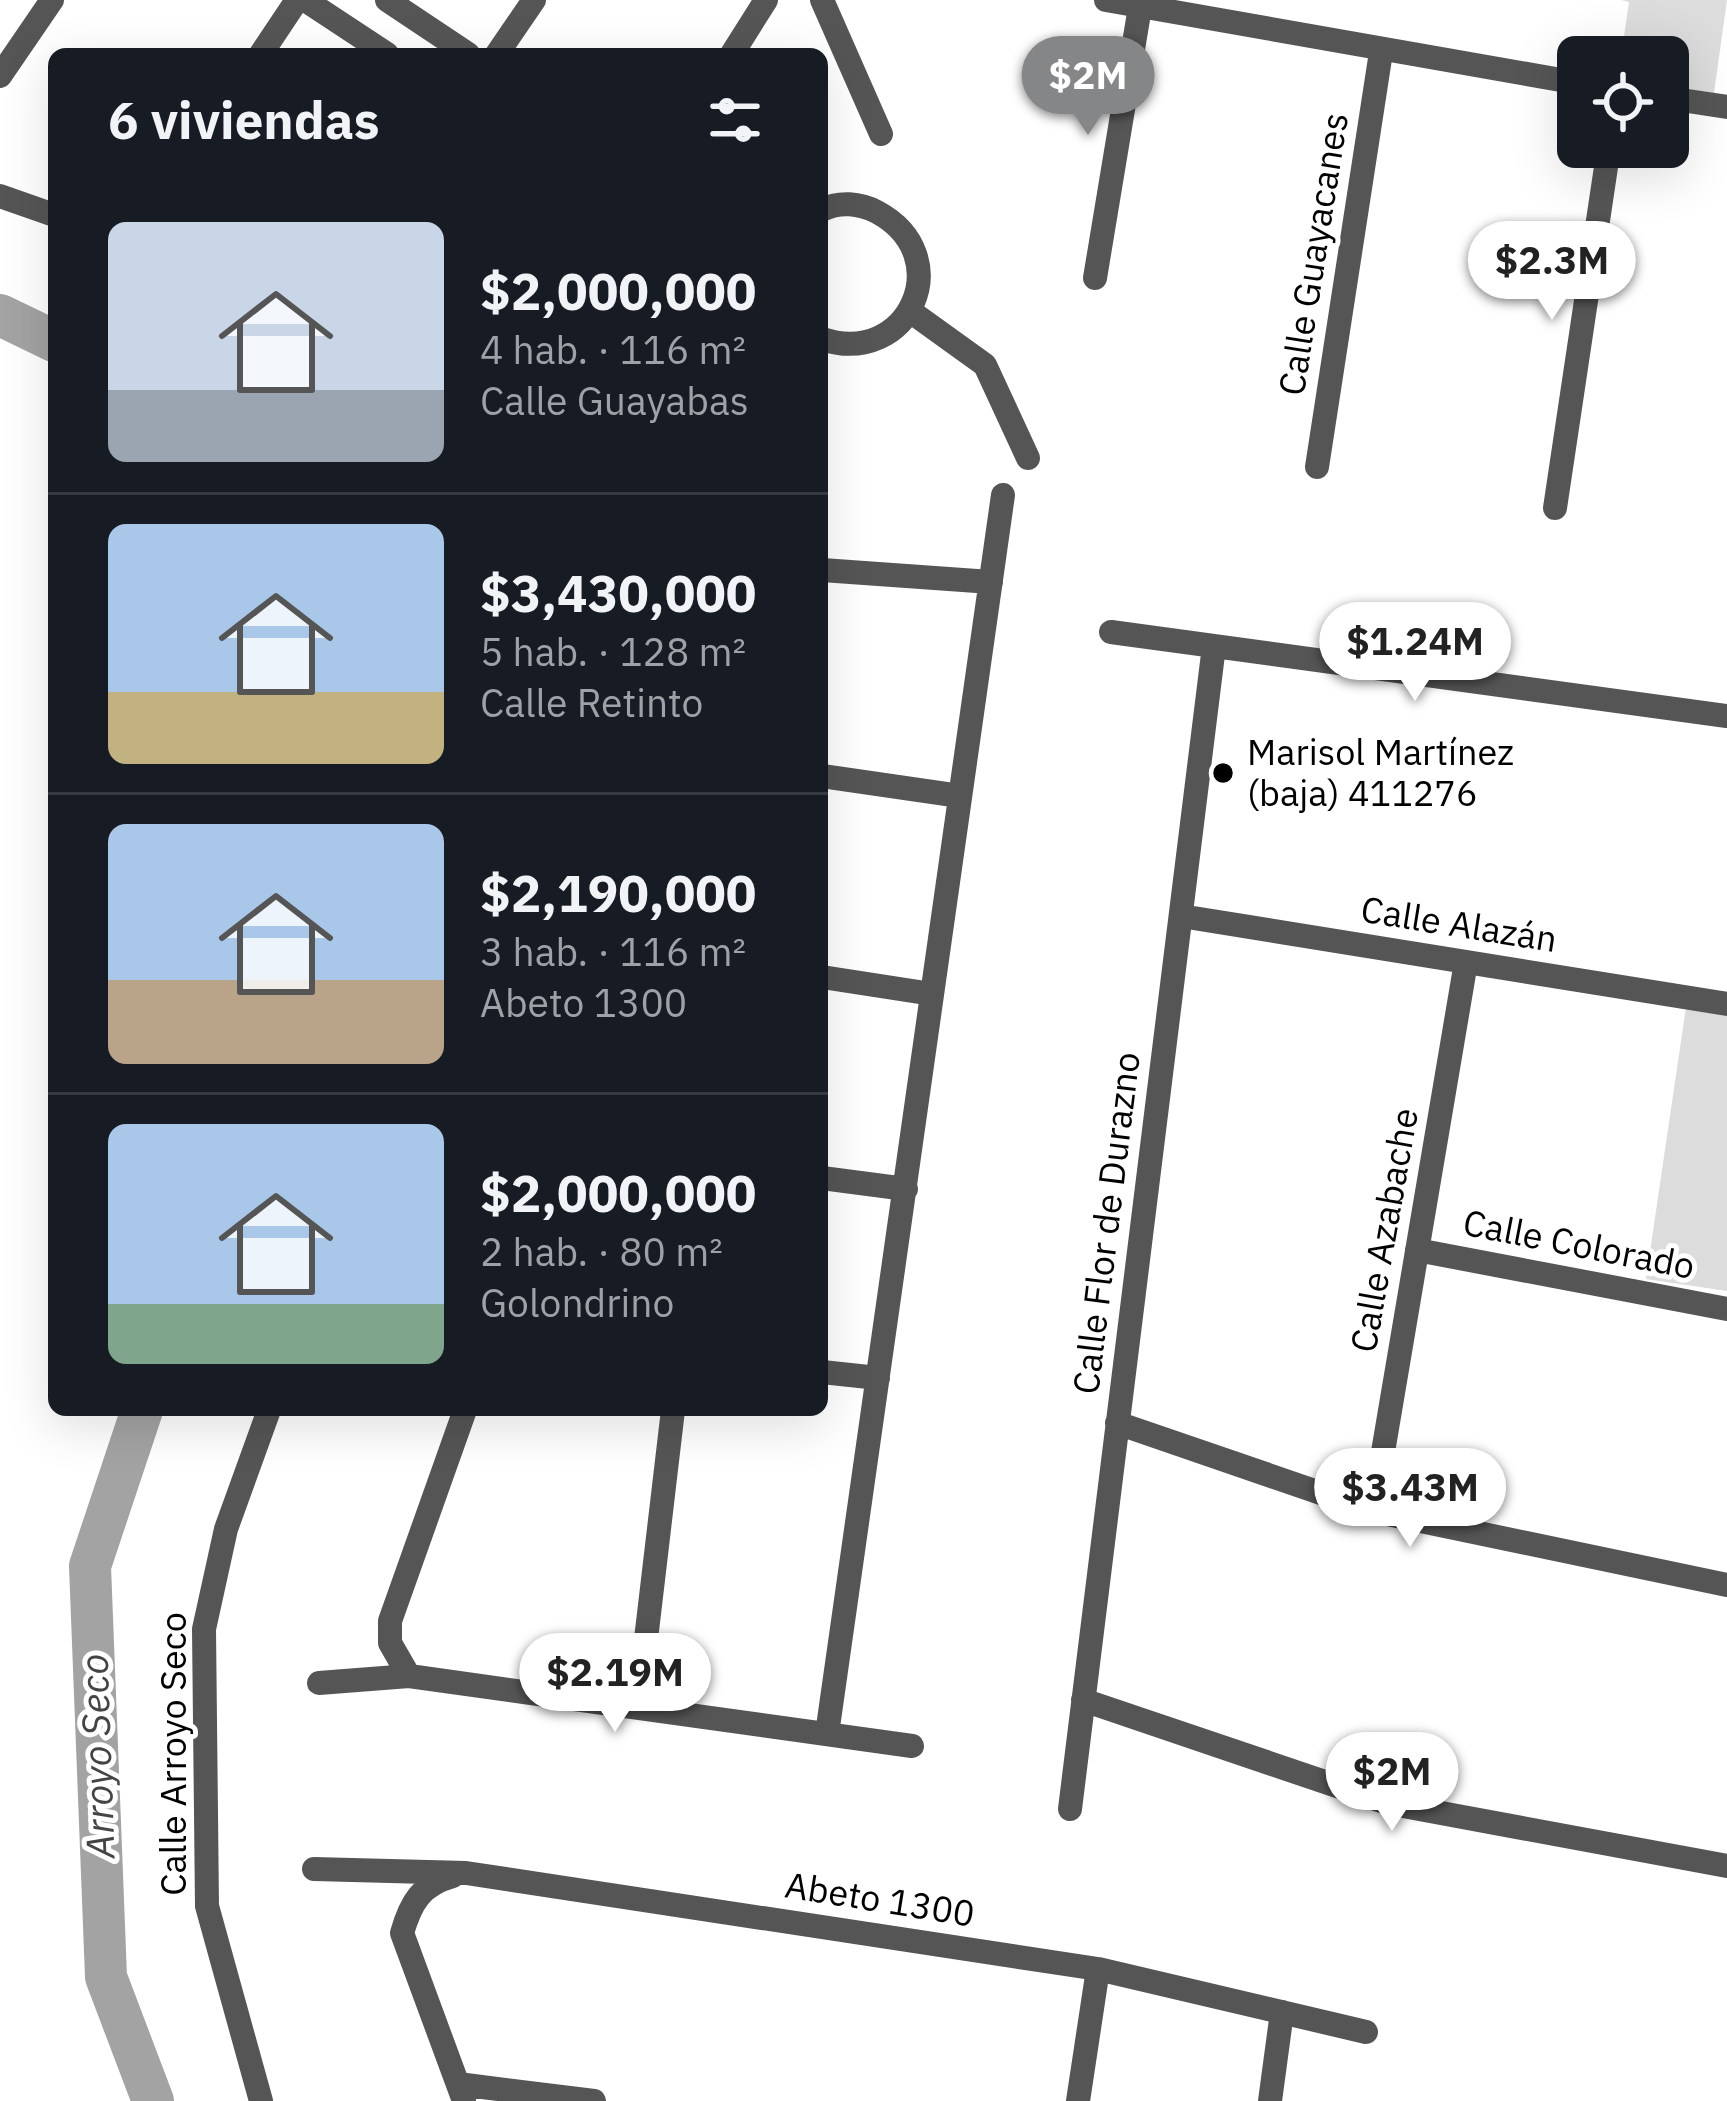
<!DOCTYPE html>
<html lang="es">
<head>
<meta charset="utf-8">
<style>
  :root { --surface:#171b24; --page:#242831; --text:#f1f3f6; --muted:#9ea1a6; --line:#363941; --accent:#858687 }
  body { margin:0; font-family:"IBM Plex Sans",sans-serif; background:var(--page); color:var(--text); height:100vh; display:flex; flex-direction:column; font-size:45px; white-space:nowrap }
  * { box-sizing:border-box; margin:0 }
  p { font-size:39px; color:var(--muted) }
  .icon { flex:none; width:66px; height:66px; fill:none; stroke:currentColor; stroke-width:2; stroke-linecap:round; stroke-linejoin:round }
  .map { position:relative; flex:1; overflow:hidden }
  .side { position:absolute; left:48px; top:48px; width:780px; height:1368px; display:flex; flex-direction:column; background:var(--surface); border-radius:18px; box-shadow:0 12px 48px #0002 }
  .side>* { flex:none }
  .buttons { position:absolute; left:1557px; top:36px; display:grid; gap:24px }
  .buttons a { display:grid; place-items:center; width:132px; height:132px; border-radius:18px; background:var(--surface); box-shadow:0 12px 48px #0002; font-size:60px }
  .price { position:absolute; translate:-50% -102px; padding:0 27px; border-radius:42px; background:#fff; color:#222; font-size:39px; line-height:78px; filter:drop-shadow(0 3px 6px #0008) }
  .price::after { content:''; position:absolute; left:50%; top:72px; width:36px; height:27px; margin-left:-18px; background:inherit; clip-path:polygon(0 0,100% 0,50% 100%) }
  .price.selected { background:var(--accent); color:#fff }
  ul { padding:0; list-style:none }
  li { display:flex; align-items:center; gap:36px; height:300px; padding:0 60px }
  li+li { border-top:3px solid var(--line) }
  li span { display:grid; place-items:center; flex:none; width:336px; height:240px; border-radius:18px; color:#555 }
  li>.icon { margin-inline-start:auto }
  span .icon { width:144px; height:144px; fill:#fffc; stroke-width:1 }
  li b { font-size:51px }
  h2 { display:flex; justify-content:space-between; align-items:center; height:144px; padding:0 60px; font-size:51px }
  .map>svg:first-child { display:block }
</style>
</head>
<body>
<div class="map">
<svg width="1727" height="2101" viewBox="0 0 1727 2101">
  <rect width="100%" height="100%" fill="#fff"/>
  <path fill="#dcdcdc" d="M1621 0H1727L1714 93 1668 86V57H1621L1629 2Z
    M1686 1007 1727 1016V1291L1646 1279Z"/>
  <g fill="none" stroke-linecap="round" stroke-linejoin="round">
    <path stroke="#a3a3a3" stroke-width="42" d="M0 315 54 341
      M142 1410 90 1566 106 1977 153 2101"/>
    <path stroke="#555" stroke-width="24" d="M305 0 387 54
      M387 0 468 54
      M822 0 881 134
      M1106 0 1578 83
      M261 54 297 0
      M497 54 534 0
      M732 54 766 0
      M0 76 52 0
      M1668 98 1727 107
      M0 196 54 215
      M822 210C839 201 860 203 877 212 959 256 909 368 822 339
      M1095 278 1140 7
      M910 311 985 365 1028 458
      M1317 467 1381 52
      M1555 508 1609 147
      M822 570 991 582
      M1111 632 1727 716
      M822 776 960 796
      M1181 916 1727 1004
      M822 977 932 994
      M822 1178 906 1189
      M1417 1250 1727 1309
      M822 1372 878 1378
      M1117 1423 1373 1511 1727 1585
      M1373 1511 1466 962
      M409 1676 390 1643V1621L465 1410
      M319 1683 409 1676 912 1746
      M1083 1700 1387 1803 1727 1866
      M638 1707 673 1410
      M827 1734 1003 495
      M1070 1809 1214 646
      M314 1869 466 1873 1098 1969 1366 2032
      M453 1876C421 1885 411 1902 402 1933L464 2101
      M458 2084 594 2101
      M261 2101 207 1906 204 1629 226 1529 269 1410
      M1078 2101 1098 1969
      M1270 2101 1282 2012"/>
  </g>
  <circle fill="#000" stroke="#fff" stroke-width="4.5" cx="1223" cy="773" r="12"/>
  <g text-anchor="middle" stroke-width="10" stroke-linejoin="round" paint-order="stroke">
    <g font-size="36" fill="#000" stroke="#fff">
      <text transform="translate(1313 254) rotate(-81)" y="13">Calle Guayacanes</text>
      <text transform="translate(1459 924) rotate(9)" y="13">Calle Alazán</text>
      <text transform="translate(1106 1223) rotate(-83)" y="13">Calle Flor de Durazno</text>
      <text transform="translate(1384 1230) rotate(-80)" y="13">Calle Azabache</text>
      <text transform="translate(1579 1244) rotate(11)" y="13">Calle Colorado</text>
      <text transform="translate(173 1754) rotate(-90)" y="13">Calle Arroyo Seco</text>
      <text transform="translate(880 1899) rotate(9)" y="13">Abeto 1300</text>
    </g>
    <g font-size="36" fill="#000" stroke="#fff" text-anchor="start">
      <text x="1247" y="765">Marisol Martínez<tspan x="1247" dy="41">(baja) 411276</tspan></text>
    </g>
    <g font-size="39" font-style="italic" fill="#444" stroke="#fff">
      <text transform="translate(97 1756) rotate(-92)" y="14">Arroyo Seco</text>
    </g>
  </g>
</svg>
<div class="buttons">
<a><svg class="icon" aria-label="locate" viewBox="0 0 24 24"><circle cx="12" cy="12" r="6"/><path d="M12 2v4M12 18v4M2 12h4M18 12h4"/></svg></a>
</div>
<b class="price selected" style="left:1088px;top:138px">$2M</b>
<b class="price" style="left:1552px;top:323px">$2.3M</b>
<b class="price" style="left:1415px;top:704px">$1.24M</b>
<b class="price" style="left:1410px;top:1550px">$3.43M</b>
<b class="price" style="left:615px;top:1735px">$2.19M</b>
<b class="price" style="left:1392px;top:1834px">$2M</b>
<section class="side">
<h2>6 viviendas<svg class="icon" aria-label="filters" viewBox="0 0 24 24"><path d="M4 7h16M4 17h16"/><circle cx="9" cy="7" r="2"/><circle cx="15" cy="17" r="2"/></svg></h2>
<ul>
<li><span style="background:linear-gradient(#c9d6e8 70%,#9aa5b1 0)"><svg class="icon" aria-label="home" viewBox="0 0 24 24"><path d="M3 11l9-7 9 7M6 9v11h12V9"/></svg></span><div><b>$2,000,000</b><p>4 hab. · 116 m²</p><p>Calle Guayabas</p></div></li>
<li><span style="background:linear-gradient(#a9c7e8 70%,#c2b280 0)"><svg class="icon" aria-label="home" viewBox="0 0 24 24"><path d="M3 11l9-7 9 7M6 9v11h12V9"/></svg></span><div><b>$3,430,000</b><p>5 hab. · 128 m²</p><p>Calle Retinto</p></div></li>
<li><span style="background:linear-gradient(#a9c7e8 65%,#b9a48a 0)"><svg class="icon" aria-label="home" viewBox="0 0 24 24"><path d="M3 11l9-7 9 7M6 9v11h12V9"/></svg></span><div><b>$2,190,000</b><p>3 hab. · 116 m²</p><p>Abeto 1300</p></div></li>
<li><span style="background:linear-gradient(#a9c7e8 75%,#7fa58c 0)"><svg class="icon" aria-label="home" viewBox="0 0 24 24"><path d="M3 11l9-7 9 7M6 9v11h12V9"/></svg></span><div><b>$2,000,000</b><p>2 hab. · 80 m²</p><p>Golondrino</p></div></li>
</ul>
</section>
</div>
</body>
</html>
